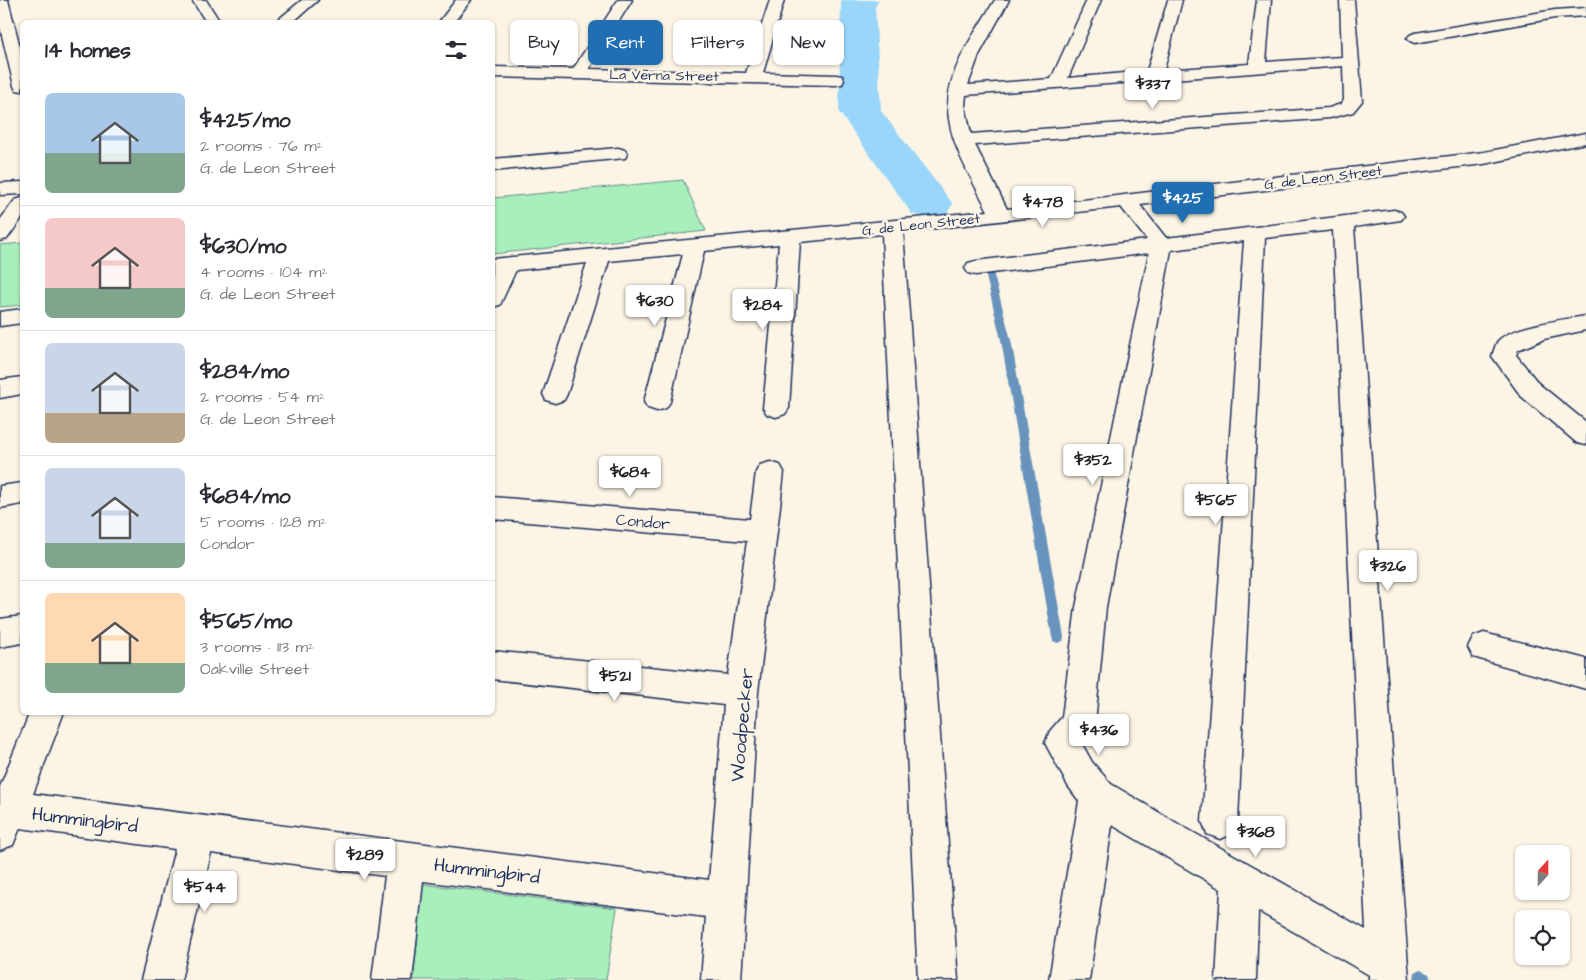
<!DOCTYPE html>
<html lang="en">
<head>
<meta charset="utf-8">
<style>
  :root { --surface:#fff; --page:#f7f7f7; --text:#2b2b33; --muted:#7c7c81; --line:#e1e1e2; --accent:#1f6fb2 }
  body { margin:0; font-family:"Architects Daughter",sans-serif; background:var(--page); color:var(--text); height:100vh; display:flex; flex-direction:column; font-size:19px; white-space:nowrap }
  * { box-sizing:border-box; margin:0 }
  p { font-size:16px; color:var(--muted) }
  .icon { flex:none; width:28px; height:28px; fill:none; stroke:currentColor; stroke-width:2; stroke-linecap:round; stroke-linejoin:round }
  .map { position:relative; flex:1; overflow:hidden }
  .sheet { position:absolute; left:20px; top:20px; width:475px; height:695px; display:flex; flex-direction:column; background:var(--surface); border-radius:8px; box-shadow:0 1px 4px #0004 }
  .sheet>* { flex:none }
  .top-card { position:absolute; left:510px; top:20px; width:475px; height:45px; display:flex; gap:10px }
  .needle { width:32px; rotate:21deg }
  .tools { position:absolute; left:1515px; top:845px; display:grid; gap:10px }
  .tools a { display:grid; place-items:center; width:55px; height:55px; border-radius:8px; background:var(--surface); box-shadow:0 1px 4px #0004; font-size:25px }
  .price { position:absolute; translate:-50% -42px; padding:0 11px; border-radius:5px; background:#fff; color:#222; font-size:16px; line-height:32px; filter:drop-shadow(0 1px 2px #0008) }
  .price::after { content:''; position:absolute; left:50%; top:30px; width:15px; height:11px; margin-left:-8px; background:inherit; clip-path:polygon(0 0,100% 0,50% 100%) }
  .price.active { background:var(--accent); color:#fff }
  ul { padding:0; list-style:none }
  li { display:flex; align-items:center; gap:15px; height:125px; padding:0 25px }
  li+li { border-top:1px solid var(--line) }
  li span { display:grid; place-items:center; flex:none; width:140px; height:100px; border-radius:8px; color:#555 }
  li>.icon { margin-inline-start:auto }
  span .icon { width:60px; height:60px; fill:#fffc; stroke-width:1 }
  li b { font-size:21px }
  h2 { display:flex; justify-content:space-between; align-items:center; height:60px; padding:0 25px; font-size:21px }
  .pill { padding:0 18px; border-radius:8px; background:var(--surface); box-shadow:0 1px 4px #0004; font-size:18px; line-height:45px }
  .pill.active { background:var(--accent); color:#fff }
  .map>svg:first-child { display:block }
</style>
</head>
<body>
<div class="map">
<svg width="1586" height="980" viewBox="0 0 1586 980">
  <rect width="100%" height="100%" fill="#fcf5e5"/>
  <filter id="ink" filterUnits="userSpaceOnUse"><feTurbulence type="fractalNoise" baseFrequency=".02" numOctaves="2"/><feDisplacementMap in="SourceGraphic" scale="10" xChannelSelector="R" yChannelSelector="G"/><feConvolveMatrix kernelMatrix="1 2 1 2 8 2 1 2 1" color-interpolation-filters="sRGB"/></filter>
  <g filter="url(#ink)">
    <path fill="#a9efbb" stroke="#628f8c" d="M683 180 706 231 493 254V198Z
      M22 243V305L0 307V245Z
      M423 884 617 908 606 980H413Z"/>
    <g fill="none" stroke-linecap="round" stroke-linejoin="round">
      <path fill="#6793bc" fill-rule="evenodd" d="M989 269 993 272 1011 340 1064 637 1063 641 1058 643 1053 641 1052 637 1001 340 985 272Z
        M1421 970 1429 974 1431 980H1414L1415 972Z"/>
      <path fill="#99d6fa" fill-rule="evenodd" d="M841 0H879L875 7 881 111 953 204 946 214 929 218 912 214 839 112Z"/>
      <g stroke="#1b2f5e" stroke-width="3">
        <path id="minor" d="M0 0H8L22 55V91L16 90 14 86 0 27Z
          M192 0H206L220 22H206Z
          M302 0H318L293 22H277L279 19Z
          M456 0H471L454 22H439Z
          M618 0H632L589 69 746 73 770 0H784L763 73 836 75 842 76 844 80 842 84 836 85 492 77V67L573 69Z
          M995 0H1009L979 55 968 85 1051 79 1087 0H1101L1068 78 1147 71 1168 0H1182L1164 70 1249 64 1257 0H1271L1266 62 1342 57 1340 0H1354L1362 101 1353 112 1330 118 975 145 1007 209 1484 152 1586 133V143L1484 164 1140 205 1166 238 1394 210 1401 212 1404 216 1401 220 1354 227 1409 980H1369V975L1258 911 1256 980H1216L1221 889 1112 825 1089 980H1049L1079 801 1068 786 1045 743 1050 731 1062 717 1076 607 1149 253 976 275 968 273 965 268 968 263 976 261 1147 240 1121 207 903 232 958 980H918L882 234 800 242 789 408 785 414 776 417 767 414 763 408 779 244 704 251 670 402 666 408 657 411 648 408 644 402 683 254 609 261 567 394 564 400 555 403 546 400 543 394 587 263 516 270 500 305 492 307V259L988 211C972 178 947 141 948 104 949 67 976 31 995 0ZM1343 66 1344 100 1341 104 1329 108 971 134 965 105 966 95ZM1333 230 1366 930 1180 825 1111 784 1092 762 1082 744 1090 734 1095 723 1106 607 1171 250 1244 241 1202 821 1207 834 1220 839 1233 834 1238 821 1265 238Z
          M1586 8V16L1555 18 1415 43 1410 41 1407 38 1410 35 1415 33 1555 10Z
          M618 148 625 150 627 154 625 158 492 171V159Z
          M22 182V194L0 195V183Z
          M22 198V218L7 239 0 241V220L15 200Z
          M22 309V323L0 326V312Z
          M1586 316V330L1544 339 1518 350 1516 355 1539 384 1586 422V445L1577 443 1521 396 1492 356C1494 351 1495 345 1498 341 1512 326 1566 319 1586 316Z
          M22 377V394L0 398V380Z
          M770 462 780 465 784 472 758 692 741 980H701L706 917 423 881 412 980H372L385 876 211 853 181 980H141L175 849 20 828 13 845 0 850V787L30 712H64L33 794 709 880 724 705 492 679V651L728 675 747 541 492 519V497L750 519 756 472 760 465Z
          M22 483V504L0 508V486Z
          M22 616V643L0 647V619Z
          M1484 633 1586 659V689L1473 657 1468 647 1473 637Z"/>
      </g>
      <use href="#minor" fill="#fcf5e5" fill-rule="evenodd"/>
    </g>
  </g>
  <g text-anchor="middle" stroke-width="5" stroke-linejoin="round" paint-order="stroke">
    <g font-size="14" fill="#1b2f5e" stroke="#fcf5e5">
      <text transform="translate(664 75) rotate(1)" y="5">La Verna Street</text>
      <text transform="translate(1323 177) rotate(-7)" y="5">G. de Leon Street</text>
      <text transform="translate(921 224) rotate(-6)" y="5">G. de Leon Street</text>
    </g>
    <g font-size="16" fill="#1b2f5e" stroke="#fcf5e5">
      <text transform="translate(643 521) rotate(5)" y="6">Condor</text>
    </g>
    <g font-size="19" fill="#1b2f5e" stroke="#fcf5e5">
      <text transform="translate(741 725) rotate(-85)" y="7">Woodpecker</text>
      <text transform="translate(85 819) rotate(7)" y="7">Hummingbird</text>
      <text transform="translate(487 870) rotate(7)" y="7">Hummingbird</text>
    </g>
  </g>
</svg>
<div class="tools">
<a><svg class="needle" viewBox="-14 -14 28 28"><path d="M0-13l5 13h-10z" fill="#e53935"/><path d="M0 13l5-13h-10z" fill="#7c7c81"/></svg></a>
<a><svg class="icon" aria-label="locate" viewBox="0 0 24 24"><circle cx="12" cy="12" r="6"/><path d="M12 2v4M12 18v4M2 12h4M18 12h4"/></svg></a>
</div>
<b class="price" style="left:1153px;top:110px">$337</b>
<b class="price active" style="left:1183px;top:224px">$425</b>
<b class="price" style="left:1043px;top:228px">$478</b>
<b class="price" style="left:655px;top:327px">$630</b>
<b class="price" style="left:763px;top:331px">$284</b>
<b class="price" style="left:1093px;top:486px">$352</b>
<b class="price" style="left:630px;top:498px">$684</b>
<b class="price" style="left:1216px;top:526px">$565</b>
<b class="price" style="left:1388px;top:592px">$326</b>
<b class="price" style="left:615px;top:702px">$521</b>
<b class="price" style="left:1099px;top:756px">$436</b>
<b class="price" style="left:1256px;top:858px">$368</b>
<b class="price" style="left:365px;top:881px">$289</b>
<b class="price" style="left:205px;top:913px">$544</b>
<div class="top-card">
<a class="pill">Buy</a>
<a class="pill active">Rent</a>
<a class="pill">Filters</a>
<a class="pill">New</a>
</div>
<section class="sheet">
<h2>14 homes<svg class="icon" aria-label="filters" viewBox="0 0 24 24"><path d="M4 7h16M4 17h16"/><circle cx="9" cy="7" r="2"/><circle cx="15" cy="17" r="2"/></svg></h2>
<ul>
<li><span style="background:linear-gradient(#a9c7e8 60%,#7fa58c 0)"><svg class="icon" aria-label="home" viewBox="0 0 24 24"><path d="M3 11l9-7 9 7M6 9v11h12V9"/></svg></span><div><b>$425/mo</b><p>2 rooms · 76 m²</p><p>G. de Leon Street</p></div></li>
<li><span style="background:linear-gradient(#f6c9c9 70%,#7fa58c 0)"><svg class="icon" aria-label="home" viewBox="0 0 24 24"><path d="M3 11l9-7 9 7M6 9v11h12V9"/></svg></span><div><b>$630/mo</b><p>4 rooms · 104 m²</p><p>G. de Leon Street</p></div></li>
<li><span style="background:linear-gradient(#c9d6e8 70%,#b9a48a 0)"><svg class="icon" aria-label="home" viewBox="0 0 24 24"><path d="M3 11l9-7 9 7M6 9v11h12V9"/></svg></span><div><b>$284/mo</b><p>2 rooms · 54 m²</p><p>G. de Leon Street</p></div></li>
<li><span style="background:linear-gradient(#c9d6e8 75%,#7fa58c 0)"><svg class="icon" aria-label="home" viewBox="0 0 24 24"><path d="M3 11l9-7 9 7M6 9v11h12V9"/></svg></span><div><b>$684/mo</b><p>5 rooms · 128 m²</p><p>Condor</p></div></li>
<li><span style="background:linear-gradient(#ffd9b3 70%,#7fa58c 0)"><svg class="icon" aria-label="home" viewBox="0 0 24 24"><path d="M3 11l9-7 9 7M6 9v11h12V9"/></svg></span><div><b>$565/mo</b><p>3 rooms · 113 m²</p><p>Oakville Street</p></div></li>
</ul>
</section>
</div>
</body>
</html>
